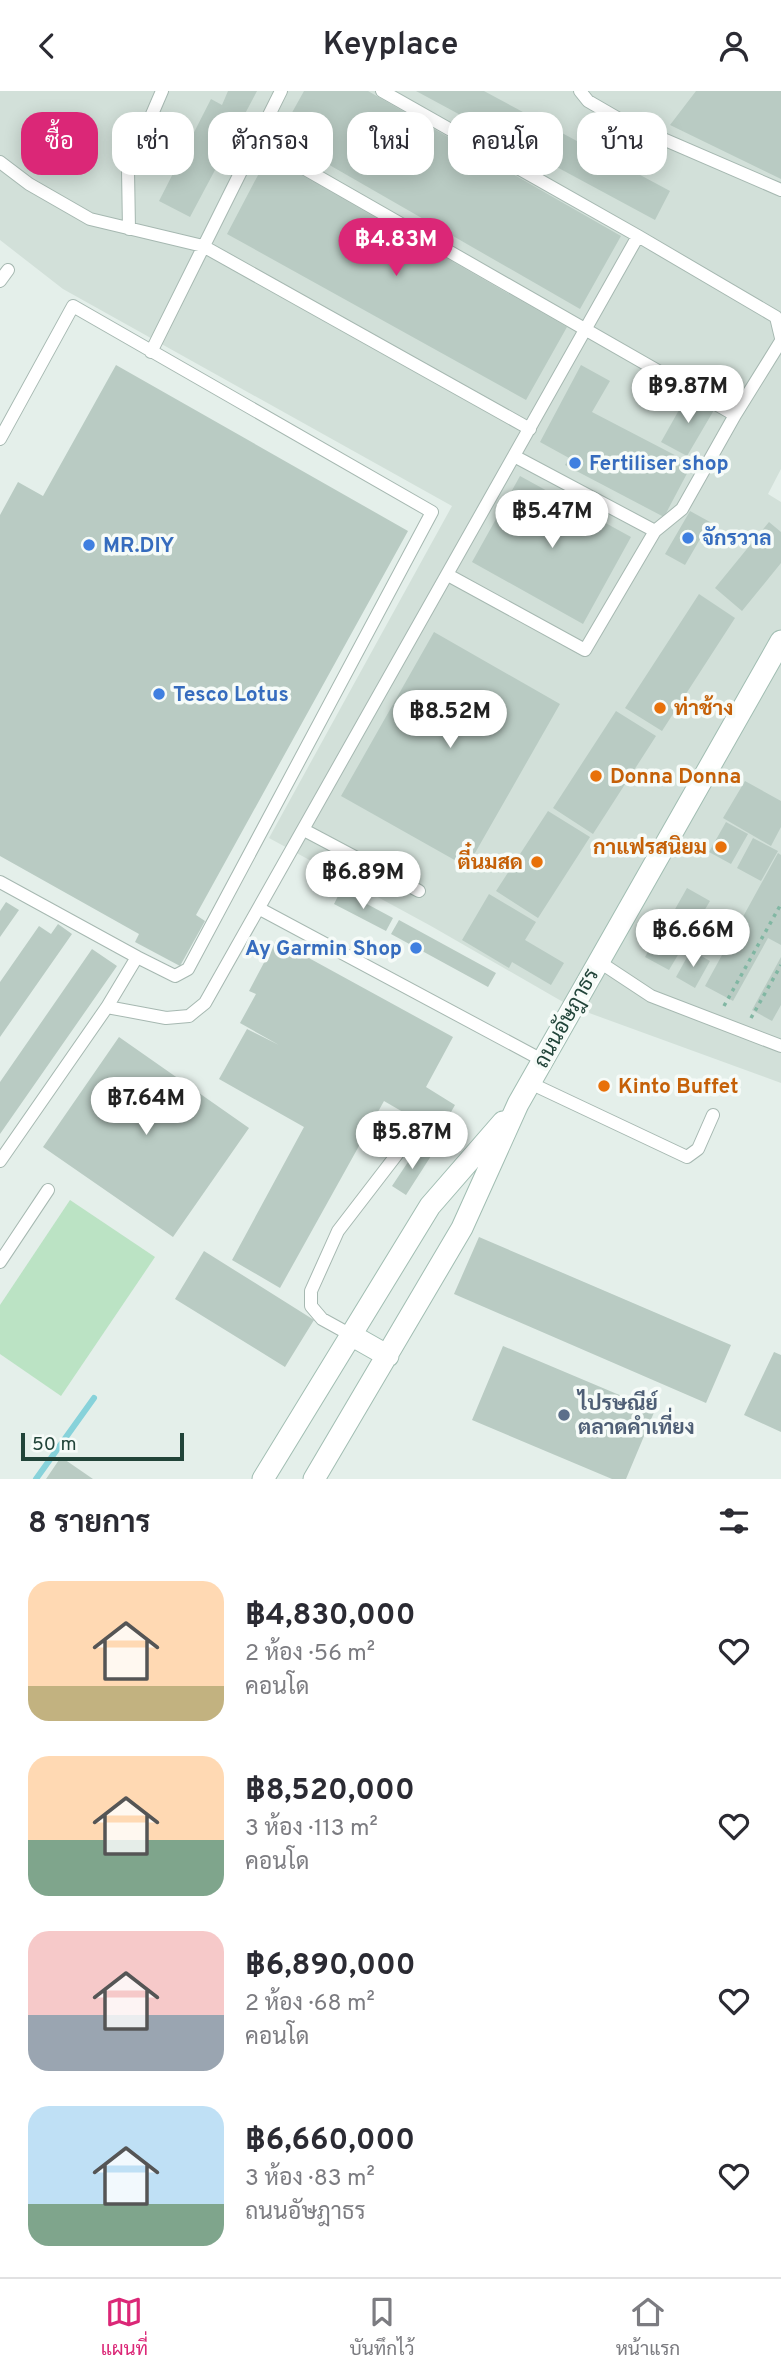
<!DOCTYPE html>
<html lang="th">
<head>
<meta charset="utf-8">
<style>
  :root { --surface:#fff; --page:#f7f7f7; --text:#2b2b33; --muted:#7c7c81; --line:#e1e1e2; --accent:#db2777 }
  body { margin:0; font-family:Overpass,Sarabun,sans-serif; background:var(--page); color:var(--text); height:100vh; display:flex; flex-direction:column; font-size:26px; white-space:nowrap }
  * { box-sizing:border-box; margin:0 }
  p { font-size:23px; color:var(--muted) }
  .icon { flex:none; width:38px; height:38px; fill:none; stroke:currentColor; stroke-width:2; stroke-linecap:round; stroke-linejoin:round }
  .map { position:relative; height:1388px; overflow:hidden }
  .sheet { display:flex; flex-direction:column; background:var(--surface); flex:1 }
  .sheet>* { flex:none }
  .guide { position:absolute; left:21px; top:21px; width:740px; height:63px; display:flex; gap:14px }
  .scale { position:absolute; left:21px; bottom:18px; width:163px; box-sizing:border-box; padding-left:7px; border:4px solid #214439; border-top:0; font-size:19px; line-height:24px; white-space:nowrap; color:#214439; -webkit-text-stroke:5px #f6fbf8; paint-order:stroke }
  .price { position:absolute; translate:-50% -60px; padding:0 16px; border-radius:24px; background:#fff; color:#222; font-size:23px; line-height:46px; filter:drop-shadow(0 2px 4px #0008) }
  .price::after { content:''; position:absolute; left:50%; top:42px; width:21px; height:16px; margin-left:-10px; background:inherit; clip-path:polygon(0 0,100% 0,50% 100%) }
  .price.active { background:var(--accent); color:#fff }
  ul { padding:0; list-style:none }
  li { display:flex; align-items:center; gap:21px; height:175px; padding:0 28px }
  li span { display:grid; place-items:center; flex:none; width:196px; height:140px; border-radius:21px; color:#555 }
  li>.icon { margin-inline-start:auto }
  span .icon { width:84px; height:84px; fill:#fffc; stroke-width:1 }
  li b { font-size:30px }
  h2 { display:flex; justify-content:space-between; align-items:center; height:84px; padding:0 28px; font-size:30px }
  .pill { padding:0 24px; border-radius:21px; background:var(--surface); box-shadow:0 4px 18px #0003; font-size:24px; line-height:63px }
  .pill.active { background:var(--accent); color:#fff }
  header { display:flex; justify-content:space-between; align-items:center; height:91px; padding:0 28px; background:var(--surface); font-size:32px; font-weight:600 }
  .menu { display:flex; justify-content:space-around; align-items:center; height:98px; border-top:2px solid var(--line); background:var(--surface); font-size:19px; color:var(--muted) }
  .menu a { display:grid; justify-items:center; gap:4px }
  .menu .active { color:var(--accent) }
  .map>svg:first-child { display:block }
</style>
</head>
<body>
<header><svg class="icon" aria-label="back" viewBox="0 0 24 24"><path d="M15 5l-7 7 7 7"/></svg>Keyplace<svg class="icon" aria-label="person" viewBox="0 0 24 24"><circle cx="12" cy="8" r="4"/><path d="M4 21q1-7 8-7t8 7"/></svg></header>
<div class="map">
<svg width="781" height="1388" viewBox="0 0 781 1388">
  <rect width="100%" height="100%" fill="#e4efea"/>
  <path fill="#d2e0d9" d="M0 0H781V378L768 403 781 411V992L570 915 431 835 269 747 452 415 63 198 0 149Z"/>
  <path fill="#bbe3c4" d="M70 1109 155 1166 61 1305 0 1263V1214Z"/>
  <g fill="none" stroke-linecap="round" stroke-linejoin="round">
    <path stroke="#87d2da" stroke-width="6" d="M36 1388 94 1307"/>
  </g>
  <path fill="#b9cbc3" d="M228 0H257L190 126 159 110 211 8 222 14Z
    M304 0H368L621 145 580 218 279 45Z
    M416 0H484L670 100 655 129Z
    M696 0H781V88L670 34Z
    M268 65 567 236 526 309 227 143Z
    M116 274 408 440 196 824 205 830 180 875 135 851 139 843 0 765V424L18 391 43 405Z
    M581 274 610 290 592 321 692 373 664 426 565 374 569 367 540 351Z
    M688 303 714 319 687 365 661 351Z
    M520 385 631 446 583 533 472 471Z
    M690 420 710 431 685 474 665 463Z
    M769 431 781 441V472L742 520 715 497Z
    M699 503 735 527 662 640 625 617Z
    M434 541 560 613 467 776 341 705Z
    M616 620 656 645 593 743 553 717Z
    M745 690 781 710V736L771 755 723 727Z
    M548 720 590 746 538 827 496 800Z
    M726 731 748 743 731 773 709 761Z
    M753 747 778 760 761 790 737 777Z
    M778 762 781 764V854L768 847 733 910 705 895Z
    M687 797 710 810 669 879 645 866 672 818 674 820Z
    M341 799 393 827 386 840 334 813Z
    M489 803 536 831 525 849 564 872 551 894 512 871 509 877 462 849Z
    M6 811 19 819 0 846V820Z
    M399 829 496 882 488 896 391 843Z
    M58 833 72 843 0 946V891L39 835 51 843Z
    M276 849 453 946 426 996 455 1014 439 1042 384 1010 280 1197 232 1169 304 1036 219 988 247 938 279 954 240 932 256 903 249 900Z
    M92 858 117 875 0 1043V991Z
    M691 859 710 870 695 897 676 886Z
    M781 866V914L772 930 752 919Z
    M119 946 249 1037 173 1146 43 1056Z
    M418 1056 431 1065 406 1104 392 1095Z
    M479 1146 731 1254 706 1312 454 1203Z
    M204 1160 314 1229 285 1276 175 1208Z
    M503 1255 655 1319 626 1388H612L472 1329Z
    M774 1261 781 1264V1341L744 1324Z
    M61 1366 93 1388H46Z"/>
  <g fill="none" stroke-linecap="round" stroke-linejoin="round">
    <g stroke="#a6b8b1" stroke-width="14">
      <path id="lane" d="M382 0 638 145 776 226 781 247
        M580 0 588 10 626 32 781 99
        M256 50 735 324
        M0 71 29 93 90 128 203 155 530 338
        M129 138 128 79 162 0
        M0 190 8 179
        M151 261 281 0
        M0 348 73 215 432 421 188 878 175 885 137 866 107 916 0 1070
        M514 365 655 440
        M448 484 585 559 655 440 682 418 735 324 781 250
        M304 739 419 800
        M0 791 137 866
        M260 818 542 969
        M598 870 651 905 781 955
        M107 916 166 927 189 925 205 912 638 145
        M530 992 687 1066 698 1058 713 1024
        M0 1171 48 1099
        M351 1244 322 1228 311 1215V1200L338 1140 411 1045"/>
    </g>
    <g stroke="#a1bdb2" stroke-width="23">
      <path id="secondary" d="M351 1244 388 1265
        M263 1388 430 1115 503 1031
        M314 1388 462 1137 518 1013 781 550"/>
    </g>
    <path stroke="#81b7a3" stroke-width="3.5" stroke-dasharray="3.5 5" stroke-linecap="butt" d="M724 915 781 813
      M751 927 781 874"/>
    <use href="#lane" stroke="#fff" stroke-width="12"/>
    <use href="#secondary" stroke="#fff" stroke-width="21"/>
  </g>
  <g fill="#3f7fe0" stroke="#f6fbf8" stroke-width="2.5">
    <circle cx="575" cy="372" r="7"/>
    <circle cx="688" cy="447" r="7"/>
    <circle cx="89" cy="454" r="7"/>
    <circle cx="159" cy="603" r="7"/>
    <circle cx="416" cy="857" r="7"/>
  </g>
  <g fill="#e8710a" stroke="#f6fbf8" stroke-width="2.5">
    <circle cx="660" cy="617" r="7"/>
    <circle cx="596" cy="685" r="7"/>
    <circle cx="721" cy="756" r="7"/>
    <circle cx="537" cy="771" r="7"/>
    <circle cx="604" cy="995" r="7"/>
  </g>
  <circle fill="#5c6f8a" stroke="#f6fbf8" stroke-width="2.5" cx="564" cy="1324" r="7"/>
  <g text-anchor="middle" stroke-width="7" stroke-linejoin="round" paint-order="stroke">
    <g font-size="21" font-weight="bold" fill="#366cbe" stroke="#f6fbf8" text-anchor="start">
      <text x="589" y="379">Fertiliser shop</text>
      <text x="702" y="454">จักรวาล</text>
      <text x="103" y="461">MR.DIY</text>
      <text x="173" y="610">Tesco Lotus</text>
      <text x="402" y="864" text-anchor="end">Ay Garmin Shop</text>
    </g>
    <g font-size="21" font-weight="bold" fill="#c56008" stroke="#f6fbf8" text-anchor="start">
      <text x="674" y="624">ท่าช้าง</text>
      <text x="610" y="692">Donna Donna</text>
      <text x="707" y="763" text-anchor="end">กาแฟรสนิยม</text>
      <text x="523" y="778" text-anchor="end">ตี๋นมสด</text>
      <text x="618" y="1002">Kinto Buffet</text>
    </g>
    <g font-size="21" fill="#214439" stroke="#f6fbf8">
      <text transform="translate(566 927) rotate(-61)" y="7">ถนนอัษฎาธร</text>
    </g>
    <g font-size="21" font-weight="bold" fill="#4e5e75" stroke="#f6fbf8" text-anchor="start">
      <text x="578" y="1319">ไปรษณีย์<tspan x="578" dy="24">ตลาดคำเที่ยง</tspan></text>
    </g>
  </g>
</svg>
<div class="scale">50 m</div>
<b class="price active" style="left:396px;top:187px">฿4.83M</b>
<b class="price" style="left:688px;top:334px">฿9.87M</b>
<b class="price" style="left:552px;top:459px">฿5.47M</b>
<b class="price" style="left:450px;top:659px">฿8.52M</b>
<b class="price" style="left:363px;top:820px">฿6.89M</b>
<b class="price" style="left:693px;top:878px">฿6.66M</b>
<b class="price" style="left:146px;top:1046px">฿7.64M</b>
<b class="price" style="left:412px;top:1080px">฿5.87M</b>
<div class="guide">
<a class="pill active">ซื้อ</a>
<a class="pill">เช่า</a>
<a class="pill">ตัวกรอง</a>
<a class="pill">ใหม่</a>
<a class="pill">คอนโด</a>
<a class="pill">บ้าน</a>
</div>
</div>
<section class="sheet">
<h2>8 รายการ<svg class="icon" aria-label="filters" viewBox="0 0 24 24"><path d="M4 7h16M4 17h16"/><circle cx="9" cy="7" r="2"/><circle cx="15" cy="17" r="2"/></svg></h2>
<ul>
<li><span style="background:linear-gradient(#ffd9b3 75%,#c2b280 0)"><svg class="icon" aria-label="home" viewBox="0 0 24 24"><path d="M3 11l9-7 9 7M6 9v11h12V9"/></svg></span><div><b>฿4,830,000</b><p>2 ห้อง · 56 m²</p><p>คอนโด</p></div><svg class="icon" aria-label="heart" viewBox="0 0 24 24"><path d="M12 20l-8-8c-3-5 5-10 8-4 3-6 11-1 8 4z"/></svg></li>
<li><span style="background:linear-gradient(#ffd9b3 60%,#7fa58c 0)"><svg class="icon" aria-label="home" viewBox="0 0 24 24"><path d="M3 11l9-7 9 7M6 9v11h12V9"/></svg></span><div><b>฿8,520,000</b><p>3 ห้อง · 113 m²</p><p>คอนโด</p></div><svg class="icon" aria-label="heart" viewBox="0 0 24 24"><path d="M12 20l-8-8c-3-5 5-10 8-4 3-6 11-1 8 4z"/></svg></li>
<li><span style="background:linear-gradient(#f6c9c9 60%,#9aa5b1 0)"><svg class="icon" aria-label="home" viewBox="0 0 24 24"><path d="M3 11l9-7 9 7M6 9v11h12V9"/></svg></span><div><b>฿6,890,000</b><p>2 ห้อง · 68 m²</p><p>คอนโด</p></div><svg class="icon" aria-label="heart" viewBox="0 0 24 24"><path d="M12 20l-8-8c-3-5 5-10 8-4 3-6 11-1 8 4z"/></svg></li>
<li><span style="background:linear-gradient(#bfe0f5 70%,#7fa58c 0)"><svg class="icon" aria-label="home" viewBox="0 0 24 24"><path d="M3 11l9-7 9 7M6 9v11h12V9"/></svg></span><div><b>฿6,660,000</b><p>3 ห้อง · 83 m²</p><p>ถนนอัษฎาธร</p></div><svg class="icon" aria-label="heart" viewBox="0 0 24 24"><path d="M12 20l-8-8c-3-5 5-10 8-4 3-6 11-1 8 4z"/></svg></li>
</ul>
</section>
<nav class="menu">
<a class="active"><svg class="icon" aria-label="map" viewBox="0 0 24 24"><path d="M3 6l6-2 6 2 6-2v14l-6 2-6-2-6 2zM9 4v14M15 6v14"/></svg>แผนที่</a>
<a><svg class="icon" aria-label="saved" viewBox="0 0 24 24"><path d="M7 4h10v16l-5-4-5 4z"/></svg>บันทึกไว้</a>
<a><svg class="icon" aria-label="home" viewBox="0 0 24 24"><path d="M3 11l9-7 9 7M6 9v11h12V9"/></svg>หน้าแรก</a>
</nav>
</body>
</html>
